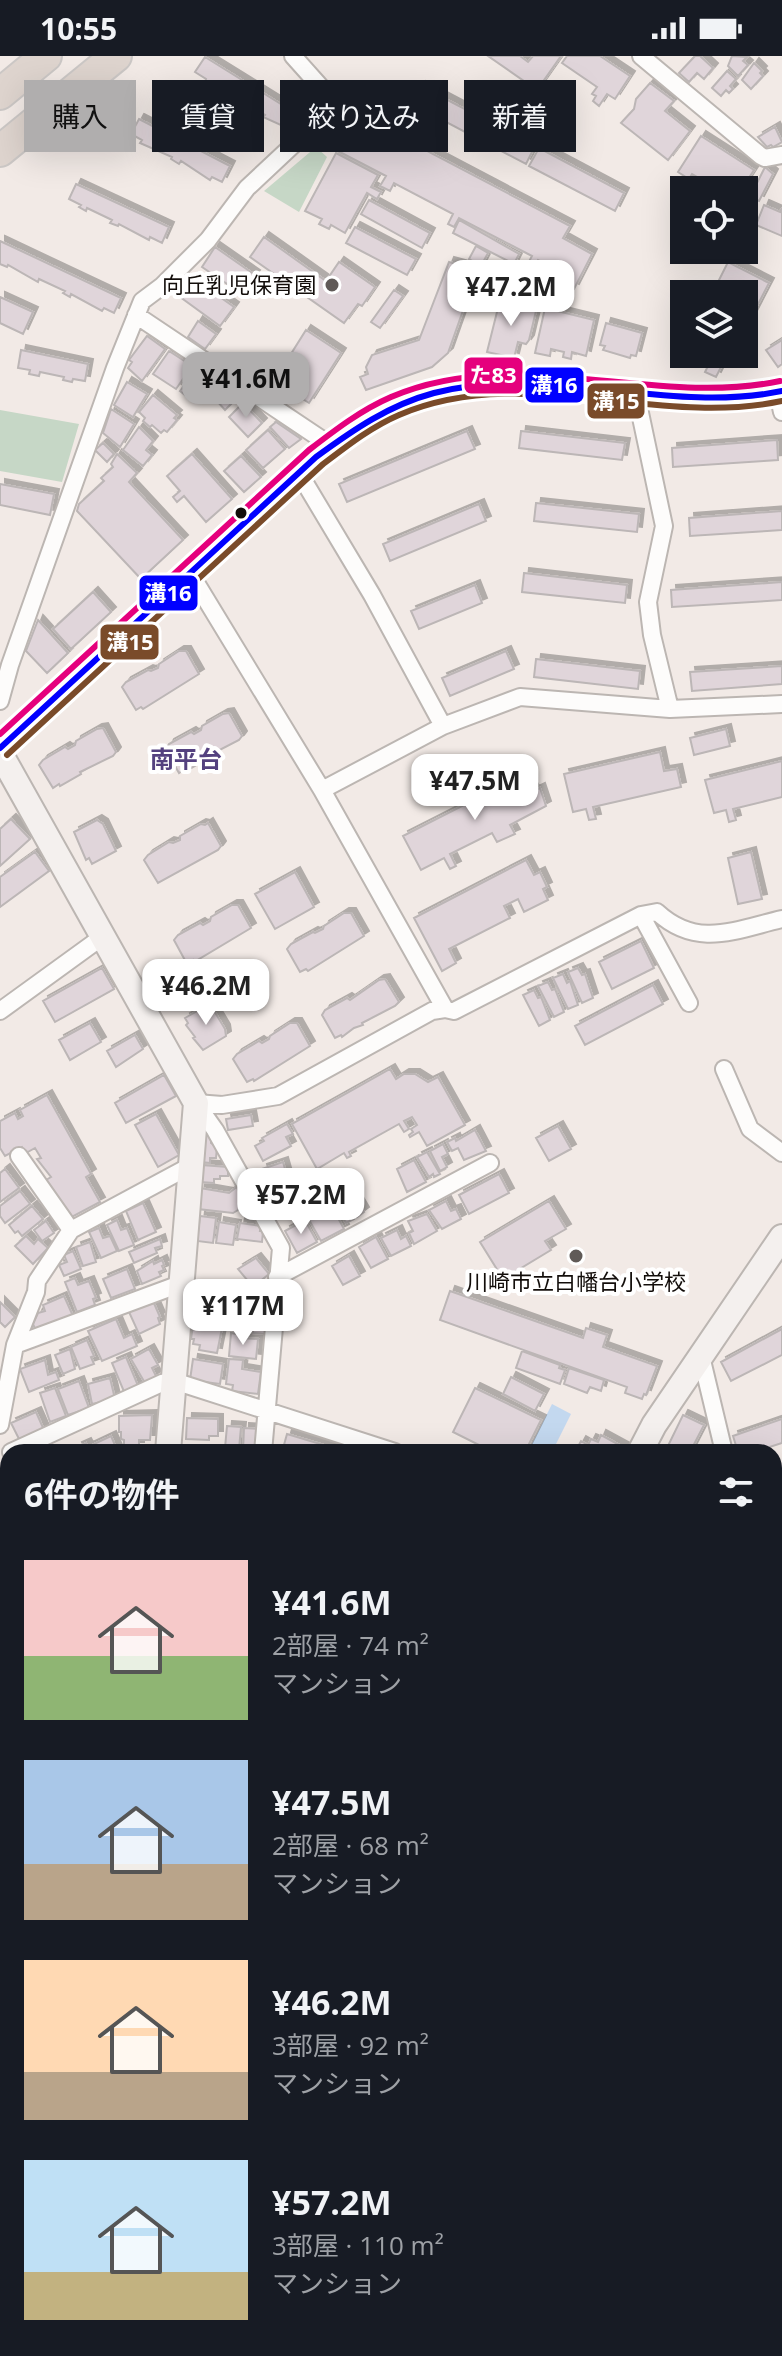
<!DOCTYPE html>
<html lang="ja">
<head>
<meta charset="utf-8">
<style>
  :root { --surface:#171b24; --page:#20242c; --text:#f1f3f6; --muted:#9ea1a6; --accent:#b0aeae }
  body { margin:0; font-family:"Open Sans","Noto Sans JP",sans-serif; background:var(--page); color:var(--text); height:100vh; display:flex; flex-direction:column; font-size:30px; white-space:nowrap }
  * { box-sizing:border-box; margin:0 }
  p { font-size:26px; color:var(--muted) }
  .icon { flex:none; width:44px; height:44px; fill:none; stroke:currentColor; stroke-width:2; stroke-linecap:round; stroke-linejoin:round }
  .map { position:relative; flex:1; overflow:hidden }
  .drawer { position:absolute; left:0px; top:1388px; width:782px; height:912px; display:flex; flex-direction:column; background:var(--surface); border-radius:24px 24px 0 0; box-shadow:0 8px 32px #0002 }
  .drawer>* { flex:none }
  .guide { position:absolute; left:24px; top:24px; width:734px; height:72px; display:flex; gap:16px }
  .controls { position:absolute; left:670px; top:120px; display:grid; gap:16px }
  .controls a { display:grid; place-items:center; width:88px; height:88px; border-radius:0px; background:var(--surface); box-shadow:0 8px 32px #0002; font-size:40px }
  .price { position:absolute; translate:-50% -68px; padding:0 18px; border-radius:16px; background:#fff; color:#222; font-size:26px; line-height:52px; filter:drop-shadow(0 2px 4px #0008) }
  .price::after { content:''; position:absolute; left:50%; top:48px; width:24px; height:18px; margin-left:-12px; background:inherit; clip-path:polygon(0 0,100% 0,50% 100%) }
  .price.on { background:var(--accent); color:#111 }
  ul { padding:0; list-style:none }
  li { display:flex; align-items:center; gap:24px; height:200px; padding:0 24px }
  li span { display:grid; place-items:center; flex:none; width:224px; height:160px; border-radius:0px; color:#555 }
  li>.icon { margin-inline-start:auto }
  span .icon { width:96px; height:96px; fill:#fffc; stroke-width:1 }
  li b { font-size:34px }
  h2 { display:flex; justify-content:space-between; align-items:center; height:96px; padding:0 24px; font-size:34px }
  .chip { padding:0 28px; border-radius:0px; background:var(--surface); box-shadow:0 8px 32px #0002; font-size:28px; line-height:72px }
  .chip.on { background:var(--accent); color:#111 }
  .status { display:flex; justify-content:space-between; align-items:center; height:56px; padding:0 40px; background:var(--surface); direction:ltr }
  .status svg { height:22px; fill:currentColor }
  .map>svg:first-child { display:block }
</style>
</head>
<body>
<div class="status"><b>10:55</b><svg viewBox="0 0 49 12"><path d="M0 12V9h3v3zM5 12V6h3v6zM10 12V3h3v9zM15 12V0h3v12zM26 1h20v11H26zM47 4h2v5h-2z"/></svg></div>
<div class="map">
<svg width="782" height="2300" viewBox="0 0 782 2300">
  <defs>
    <filter id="shadow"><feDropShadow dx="5" dy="-5" stdDeviation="0" flood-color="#0004"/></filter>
  </defs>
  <rect width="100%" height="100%" fill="#f2eae6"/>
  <path fill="#c6d7c6" d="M316 91 327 101 299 156 264 135Z
    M0 354 79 368 62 426 0 415Z"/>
  <path fill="#c3d8ef" d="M552 1348 571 1358 552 1396H528Z"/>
  <path fill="#e0d5da" stroke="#bcb6b6" stroke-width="2" filter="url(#shadow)" d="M488 0H520L528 6 533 0H561L537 34Z
    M567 0H600L630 20 615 43 607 38 599 50 593 45 596 40 592 38 597 31 562 7Z
    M695 0H700L713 12 704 23 697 17 689 26 679 17Z
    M732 0 747 1 743 5 748 9 738 20 728 10Z
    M205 1 292 55 283 70 263 61 265 59 243 45 241 48 234 44 236 41 214 28 213 31 205 26 206 23 195 16Z
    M754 7 762 15 760 17 763 20 751 33 742 24Z
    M727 15 736 23 730 30 733 33 729 37 726 34 721 40 712 32Z
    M650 27 674 45 665 55 690 75 668 104 621 67 634 53 636 43Z
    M421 30 535 90 526 108 412 48Z
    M353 56 570 170 563 182 592 198 574 233 568 230 566 234 538 219 544 207 538 204 533 215 526 211 532 200 459 162 454 171 448 168 453 158 394 127 390 135 380 130 386 120 334 93 335 91 331 89 337 77 333 75 339 64 342 67 346 59Z
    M139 63 230 110 222 126 212 121 210 124 181 105 179 108 171 103 172 101 140 87 142 84 131 78Z
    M775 71 782 86 773 91 771 89 767 91 758 81Z
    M701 80 754 114 741 134H706L694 127 697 121 692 118 689 123 678 116Z
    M539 92 624 137 615 155 529 110Z
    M336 97 378 119 371 131 381 136 377 143 367 137 345 177 331 169 329 173 319 168 322 163 305 155Z
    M765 111 773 118 759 145 750 141Z
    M76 128 169 171 162 187 150 181 149 184 119 168 118 170 110 167 112 164 87 152 86 155 79 151 81 149 69 143Z
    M369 144 430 177 422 192 361 158Z
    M764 149 780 156 782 152V180L756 169Z
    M459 164 519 198 514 208 453 177Z
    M355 171 416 203 407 219 346 187Z
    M264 181 326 225 339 206 375 231 362 250 358 248 344 267 250 201Z
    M0 185 121 242 114 257 104 252 102 255 71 238 70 241 63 237 65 235 39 223 38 226 8 209 7 211 0 208Z
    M476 190 488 197 481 210 469 203Z
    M215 191 255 219 242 238 202 211Z
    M449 206 475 213 474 217 483 219 479 231 472 229 448 297 432 311 366 334 360 321 368 318 366 311 372 299 419 284Z
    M728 206 769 227 744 275V238H712Z
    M193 222 234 251 220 270 176 238 185 225 189 228Z
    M394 234 403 240 380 272 371 266Z
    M0 241 33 256 23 278 0 267Z
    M500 244 525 249 524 252 536 255 529 284 526 288 518 286 514 302 487 296Z
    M545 252 594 264 586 300 572 296 571 303 563 301 564 296 551 293 550 300 535 297Z
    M198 265 216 278 205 293 188 281Z
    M606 267 642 277 636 300 631 299 630 302 603 294 605 290 600 289Z
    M306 274 341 297 309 347 274 325Z
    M147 280 165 293 142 325 128 312 132 306 129 304Z
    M782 284V308L778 311 766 294Z
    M21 294 88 308 85 325 73 323 72 326 63 324 64 321 40 316 39 320 29 318 30 314 18 312Z
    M169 295 192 310 176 333 153 318Z
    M712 302 723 307 716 321 705 316Z
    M196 314 211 326 194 346 180 335Z
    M127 326 147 338 133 361 114 349Z
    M227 335 236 343 225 354 217 345Z
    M153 339 177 359 174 362 177 364 167 376 164 374 161 377 152 369 150 371 143 365 145 362 139 356Z
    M243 347 262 367 248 381 229 361Z
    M111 353 134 368 120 391 103 377Z
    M276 366 301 383 289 392 270 371Z
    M139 371 153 385 146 394 152 399 143 410 123 394Z
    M268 374 285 393 263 412 246 394Z
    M467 375 475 393 347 446 339 428Z
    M521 375 625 387 622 404 519 392Z
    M777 384 778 404 673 411 672 392Z
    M103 387 114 398 107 406 95 394Z
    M117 398 137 417 129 426 183 484 141 523 77 455 79 448 104 425 101 422 113 411 111 408Z
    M192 398 232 443 206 466 184 440 177 446 173 441 180 435 167 420Z
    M241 400 261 421 244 436 224 415Z
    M0 428 54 438 50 459 0 449Z
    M536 447 639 458 637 476 534 465Z
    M479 448 486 465 390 505 383 488Z
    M782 455V474L690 480 689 462Z
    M524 517 627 529 625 547 522 536Z
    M782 526V544L672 551 671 534Z
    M475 529 482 547 419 573 411 555Z
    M93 536 111 556 71 593 53 573Z
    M38 564 68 597 47 617 26 595Z
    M179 595H186L199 618 143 653 141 651 136 654 122 631 126 626 148 614 151 615 158 612 159 608Z
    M506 595 514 613 450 640 442 622Z
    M536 603 640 615 638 633 534 621Z
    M782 610V628L692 635 690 616Z
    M229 657 242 680 239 684 206 701 207 703 186 715 185 713 179 717 166 694 169 688 191 676 194 678 201 674 202 670 223 658Z
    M103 672 116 696 113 700 80 716 81 718 60 730 59 728 53 732 39 709 43 704 65 691 68 693 75 689 76 685 97 673Z
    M726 673 730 690 694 699 690 682Z
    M660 696 664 715 677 713 681 731 593 751 596 763 589 764 586 753 573 756 564 718Z
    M782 705V741L733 753 736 764 729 766 726 754 714 757 705 724Z
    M525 718 534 735 540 732 546 750 510 769 515 778 497 786 492 777 450 798 456 810 450 813 444 802 421 814 403 780Z
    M11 763 30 783 0 810V773Z
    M97 764 103 768 116 795 92 808 89 802 86 804 74 776Z
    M208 767 221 790 218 794 158 827 144 804 148 799 169 786 173 787 180 784V780L201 768 205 769Z
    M35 796 49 815 0 851V821Z
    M751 796 762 843 738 848 728 802Z
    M526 804 534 819 540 816 547 831 543 833 548 844 524 856 518 843 504 850 510 862 449 893 456 907 442 915 414 862Z
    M295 816 314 851 275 873 255 838Z
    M232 849H238L251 872 194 906 193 904 187 908 174 884 178 879 200 867 203 869 210 865 211 861Z
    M344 857H351L364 880 308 915 306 913 300 916 287 893 291 888 313 876 315 877 323 873 324 870Z
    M641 885 654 912 612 933 599 906Z
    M102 912 114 933 55 966 43 945Z
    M578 912 582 919 585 918 593 942 582 947 568 916Z
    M563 918 567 927 570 925 578 949 568 953 553 922Z
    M385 923 399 946 395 950 362 967 363 969 354 972 342 981 341 979 335 982 322 959 325 954 347 942 350 944 379 924Z
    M548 926 552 934 555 933 564 956 554 961 538 930Z
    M653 929 663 948 585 989 575 970Z
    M534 934 538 942 541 941 550 964 539 970 523 939Z
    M208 949 213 953 225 973 226 980 203 994 193 982 195 981 186 969 188 967 185 962Z
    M90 967 101 986 70 1004 59 984Z
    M290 967H297L310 990 254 1025 253 1023 247 1026 233 1003 237 998 259 985 262 987 269 983 270 980Z
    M135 979 143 993 116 1011 107 995Z
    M390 1013 396 1023 404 1018H415L428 1026 438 1021 465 1069 427 1090 419 1076 410 1081 409 1079 413 1076 411 1073 417 1069 412 1061 404 1065 409 1073 404 1076 399 1068 349 1096 351 1100 347 1102 344 1097 317 1113 292 1068Z
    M164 1019 176 1040 126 1067 115 1047Z
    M47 1039 91 1118 86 1121 100 1146 68 1163 46 1124 51 1121 37 1103 41 1102 35 1092 26 1097 22 1091 5 1100 0 1092V1065L15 1057 18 1063 23 1060 20 1054Z
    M156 1058 179 1099 158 1111 135 1069Z
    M251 1059 253 1070 228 1074 226 1063Z
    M287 1068 293 1078 286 1081 291 1090 263 1105 255 1090 264 1085 262 1082Z
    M558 1070 571 1093 549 1105 536 1082Z
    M475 1074 486 1095 464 1104 458 1092 452 1095 447 1086 455 1082 456 1085Z
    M203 1079 211 1080V1087L217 1091 216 1102H210V1107L201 1106Z
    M443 1088 448 1098 442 1101 447 1111 440 1115 430 1095Z
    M427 1096 440 1118 434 1121 433 1118 429 1121 417 1101Z
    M414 1104 426 1126 407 1136 397 1113Z
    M283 1106 289 1127 268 1133 262 1113Z
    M201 1109 228 1111V1120H220V1123H214V1127L200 1126Z
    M5 1113 19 1132 0 1146V1117Z
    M499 1118 509 1137 469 1158 459 1139Z
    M313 1122 321 1144 316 1146 317 1150 304 1155 295 1127Z
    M238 1130 248 1148 233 1157 198 1153 200 1132 229 1137Z
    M20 1135 30 1148 5 1167 0 1160V1150Z
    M354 1139 364 1156 357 1161 346 1144Z
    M344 1145 354 1163 346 1167 336 1150Z
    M446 1145 451 1155 456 1153 461 1163 442 1173 429 1154Z
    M549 1145 566 1173 545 1185 551 1194 503 1223 480 1186Z
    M143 1147 156 1176 138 1184 126 1155Z
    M331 1149 344 1173 321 1185 308 1162Z
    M32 1150 43 1163 22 1180 18 1175 15 1177 9 1169Z
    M427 1158 437 1175 414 1188 409 1177 413 1175 408 1165Z
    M200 1160 216 1162 213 1187 197 1185Z
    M117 1164 121 1174 127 1172 134 1189 119 1195 107 1169Z
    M305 1164 317 1186 297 1197 285 1175Z
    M46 1165 54 1177 42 1185 34 1174Z
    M219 1166 236 1169 233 1189 216 1187Z
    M240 1167 261 1170 260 1175H263L262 1186 237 1183Z
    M99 1172 103 1182 110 1180 117 1195 101 1202 89 1176Z
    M397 1174 401 1183 406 1180 411 1190 391 1200 381 1182Z
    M26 1180 34 1188 38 1183 48 1192 33 1208 15 1190Z
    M376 1181 388 1203 371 1212 359 1191Z
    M160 1183 162 1190 155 1192 157 1197 134 1207 129 1196Z
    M90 1186 96 1206 83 1210 76 1191Z
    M73 1195 81 1213 64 1220 59 1209 67 1206 64 1199Z
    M349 1200 360 1220 343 1229 332 1210Z
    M256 1202 269 1218 253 1231 238 1213Z
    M162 1204 164 1209 162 1210 164 1214 159 1216 161 1220 142 1228 137 1215 153 1205 154 1208Z
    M127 1213 135 1233 111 1242 103 1223Z
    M75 1222 78 1229 89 1225 96 1242 93 1243 95 1249 77 1256 65 1226Z
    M450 1235 583 1282 586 1272 607 1279 603 1291 657 1310 646 1339 644 1338 642 1343 625 1337 627 1331 440 1264Z
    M64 1240 73 1260 36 1275 33 1268 38 1257 45 1255 43 1249Z
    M200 1241 224 1244 221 1263 189 1258 191 1245 199 1246Z
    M153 1245 160 1261 158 1262 160 1268 139 1278 129 1256Z
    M0 1246 15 1261 5 1271 0 1266Z
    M116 1263 124 1282 132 1278 137 1290 102 1305 88 1275Z
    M254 1265 267 1266V1278L253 1277Z
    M203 1268 222 1272 217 1297 199 1294 200 1289 193 1288 194 1283H191L193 1269 203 1270Z
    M782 1273V1299L731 1325 721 1306Z
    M231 1277 242 1279V1282L258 1283 256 1303 229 1300Z
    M87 1284 94 1300 91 1301 94 1308 80 1313 71 1291Z
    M70 1293 75 1313 63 1318 55 1299Z
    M149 1293 158 1309 152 1312 156 1320 145 1327 131 1303Z
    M522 1295 560 1309 559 1312 565 1314 560 1328 516 1312Z
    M126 1301 139 1332 125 1338 112 1307Z
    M193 1303 223 1308 220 1328 190 1324Z
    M229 1303 243 1304 242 1313 261 1316 258 1338 232 1335 233 1329 226 1328Z
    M45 1304 48 1319 56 1316 59 1324 29 1336 20 1313Z
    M569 1312 604 1324 601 1335 590 1331 587 1337 564 1328Z
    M511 1321 544 1338 535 1355 503 1338Z
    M110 1322 115 1343 92 1348 88 1328Z
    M79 1325 89 1352 68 1359 58 1333Z
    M55 1332 66 1360 50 1366 40 1337Z
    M475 1332 541 1364 525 1396H493L453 1376Z
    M36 1356 44 1374 20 1385 11 1367Z
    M152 1359 150 1384H139V1391H124V1384L121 1383V1376H119V1360Z
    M683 1359 704 1369 690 1396H665Z
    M187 1362 218 1363V1380H209V1384L186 1383Z
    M782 1363V1387L754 1396H738L733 1380Z
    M227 1370 241 1371 239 1393 225 1392Z
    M244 1372 260 1373 258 1396 243 1395Z
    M287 1378 347 1396H282Z
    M601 1379 625 1392 623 1396H575L581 1385 588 1389 591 1383 598 1386Z
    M111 1380 118 1396H79L77 1391 86 1387 88 1391Z
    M782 1442V1467L774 1469V1444Z
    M8 1465V1490L0 1493V1468Z
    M781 1564 782 1590 774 1595V1568Z
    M8 1642V1667L0 1670V1646Z
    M7 1726 8 1747 4 1755 0 1753V1740Z
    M5 1794 8 1796V1820L0 1815V1804Z
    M776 2281 778 2296 765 2298 766 2300H724L723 2292H774Z
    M196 2292H217L218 2299 197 2300Z
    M568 2292H589L592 2300 571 2299Z"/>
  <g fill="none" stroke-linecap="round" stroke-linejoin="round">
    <g stroke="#bcb6b2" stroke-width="20">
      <path id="street" d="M641 0 761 100 765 102 782 99
        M136 259 330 389
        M778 337 782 356
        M640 338 639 352 664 470 648 546 652 579 670 653
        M299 417 372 539 443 670
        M190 517 322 734 445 953
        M0 645 10 609 115 312 142 245 162 230 208 184 247 132 293 89 328 63 335 47 293 0
        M322 734 443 670 520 641 670 653 782 648
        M641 859 689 947
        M0 955 102 881
        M724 1013 750 1073 782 1097
        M196 1047 222 1049 278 1040 432 955 445 953 454 955 641 859 657 856C697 893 735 874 782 863
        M196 1047 215 1074 281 1192 263 1396
        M19 1100 71 1174
        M277 1221 490 1107
        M15 1289 180 1228
        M701 1300 724 1396
        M0 1369 15 1289 36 1236 37 1225 71 1174 190 1110
        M11 1396 162 1327 174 1325 395 1396
        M0 1506 8 1502
        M0 1608 8 1605
        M0 1712 8 1713
        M0 1787 8 1786
        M774 1894 782 1892
        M0 2177 8 2178
        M358 2300 392 2299
        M611 2300 614 2292"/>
    </g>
    <g stroke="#bcb6b2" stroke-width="28">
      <path id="secondary" d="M0 692 316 401C425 307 517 326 649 339 694 343 738 346 782 335
        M0 697 196 1047 168 1396
        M640 1396 654 1369 782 1181"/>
    </g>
    <g stroke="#cbc7c5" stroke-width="34">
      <path id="highway" d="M0 38 46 0
        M0 95 116 0"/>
    </g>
    <use href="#street" stroke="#fdfcfb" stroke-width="16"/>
    <use href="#secondary" stroke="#f4f0ee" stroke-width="24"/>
    <use href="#highway" stroke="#ded4ce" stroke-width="30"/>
    <g stroke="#fff" stroke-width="12">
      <path id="bus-1" d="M0 692 316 401C353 374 389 349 434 337 548 307 667 359 782 335"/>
    </g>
    <g stroke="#fff" stroke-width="12">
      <path id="bus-2" d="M7 699 322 409C347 390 371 371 399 359 522 306 656 372 782 345"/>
    </g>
    <g stroke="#fff" stroke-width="12">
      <path id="bus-3" d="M0 678 309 394C335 374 361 354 391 341 517 287 652 352 780 325"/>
    </g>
    <use href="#bus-1" stroke="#00f" stroke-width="6"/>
    <use href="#bus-2" stroke="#7a4b2a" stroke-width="6"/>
    <use href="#bus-3" stroke="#e5007d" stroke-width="6"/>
  </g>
  <g fill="#605a57" stroke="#fff" stroke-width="3">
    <circle cx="332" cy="229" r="8"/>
    <circle cx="576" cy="1200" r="8"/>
  </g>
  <circle fill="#120d0a" stroke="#fff" stroke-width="3" cx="241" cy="457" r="7"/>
  <g text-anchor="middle" stroke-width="8" stroke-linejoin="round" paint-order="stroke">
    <g font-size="22" fill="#120d0a" stroke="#fff" text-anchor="end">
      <text x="316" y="237">向丘乳児保育園</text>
      <text x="576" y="1234" text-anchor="middle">川崎市立白幡台小学校</text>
    </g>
    <g font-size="24" font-weight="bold" fill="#54417f" stroke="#fff">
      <text x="186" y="712">南平台</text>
    </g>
  </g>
  <g stroke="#fff" stroke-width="3">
    <rect x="463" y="300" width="61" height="39" rx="8" fill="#e5007d"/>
    <rect x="524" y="310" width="61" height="38" rx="8" fill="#00f"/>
    <rect x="586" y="326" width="60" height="38" rx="8" fill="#7a4b2a"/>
    <rect x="138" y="518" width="61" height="38" rx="8" fill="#00f"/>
    <rect x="99" y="567" width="61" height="38" rx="8" fill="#7a4b2a"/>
  </g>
  <g font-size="22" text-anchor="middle" font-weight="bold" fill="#fff">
    <text x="493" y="327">た83</text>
    <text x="554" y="337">溝16</text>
    <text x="616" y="353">溝15</text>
    <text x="168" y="545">溝16</text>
    <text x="130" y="594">溝15</text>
  </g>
</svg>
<div class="controls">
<a><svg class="icon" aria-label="locate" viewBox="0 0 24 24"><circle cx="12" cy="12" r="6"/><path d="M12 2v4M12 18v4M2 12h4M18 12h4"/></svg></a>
<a><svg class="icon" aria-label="layers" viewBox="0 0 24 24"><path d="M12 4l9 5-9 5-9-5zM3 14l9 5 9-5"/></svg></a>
</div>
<b class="price" style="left:511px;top:272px">¥47.2M</b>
<b class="price on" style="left:246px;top:364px">¥41.6M</b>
<b class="price" style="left:475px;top:766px">¥47.5M</b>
<b class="price" style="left:206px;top:971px">¥46.2M</b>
<b class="price" style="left:301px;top:1180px">¥57.2M</b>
<b class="price" style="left:243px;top:1291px">¥117M</b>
<div class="guide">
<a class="chip on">購入</a>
<a class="chip">賃貸</a>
<a class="chip">絞り込み</a>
<a class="chip">新着</a>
</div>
<section class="drawer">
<h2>6件の物件<svg class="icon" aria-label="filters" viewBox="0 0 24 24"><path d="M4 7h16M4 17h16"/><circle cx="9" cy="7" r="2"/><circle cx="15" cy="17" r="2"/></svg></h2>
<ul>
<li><span style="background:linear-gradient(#f6c9c9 60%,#8fb573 0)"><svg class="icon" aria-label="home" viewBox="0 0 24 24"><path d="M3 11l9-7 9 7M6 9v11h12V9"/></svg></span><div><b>¥41.6M</b><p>2部屋 · 74 m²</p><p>マンション</p></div></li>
<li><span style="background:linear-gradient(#a9c7e8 65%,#b9a48a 0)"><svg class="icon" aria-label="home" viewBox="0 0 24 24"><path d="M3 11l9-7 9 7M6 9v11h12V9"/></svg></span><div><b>¥47.5M</b><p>2部屋 · 68 m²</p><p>マンション</p></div></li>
<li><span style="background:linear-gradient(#ffd9b3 70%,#b9a48a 0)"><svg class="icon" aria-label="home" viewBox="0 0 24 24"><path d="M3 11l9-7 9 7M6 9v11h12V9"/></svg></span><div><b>¥46.2M</b><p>3部屋 · 92 m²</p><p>マンション</p></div></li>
<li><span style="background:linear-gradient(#bfe0f5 70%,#c2b280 0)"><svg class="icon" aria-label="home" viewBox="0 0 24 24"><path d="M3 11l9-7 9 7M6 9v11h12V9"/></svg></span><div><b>¥57.2M</b><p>3部屋 · 110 m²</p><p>マンション</p></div></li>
</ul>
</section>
</div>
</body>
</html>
